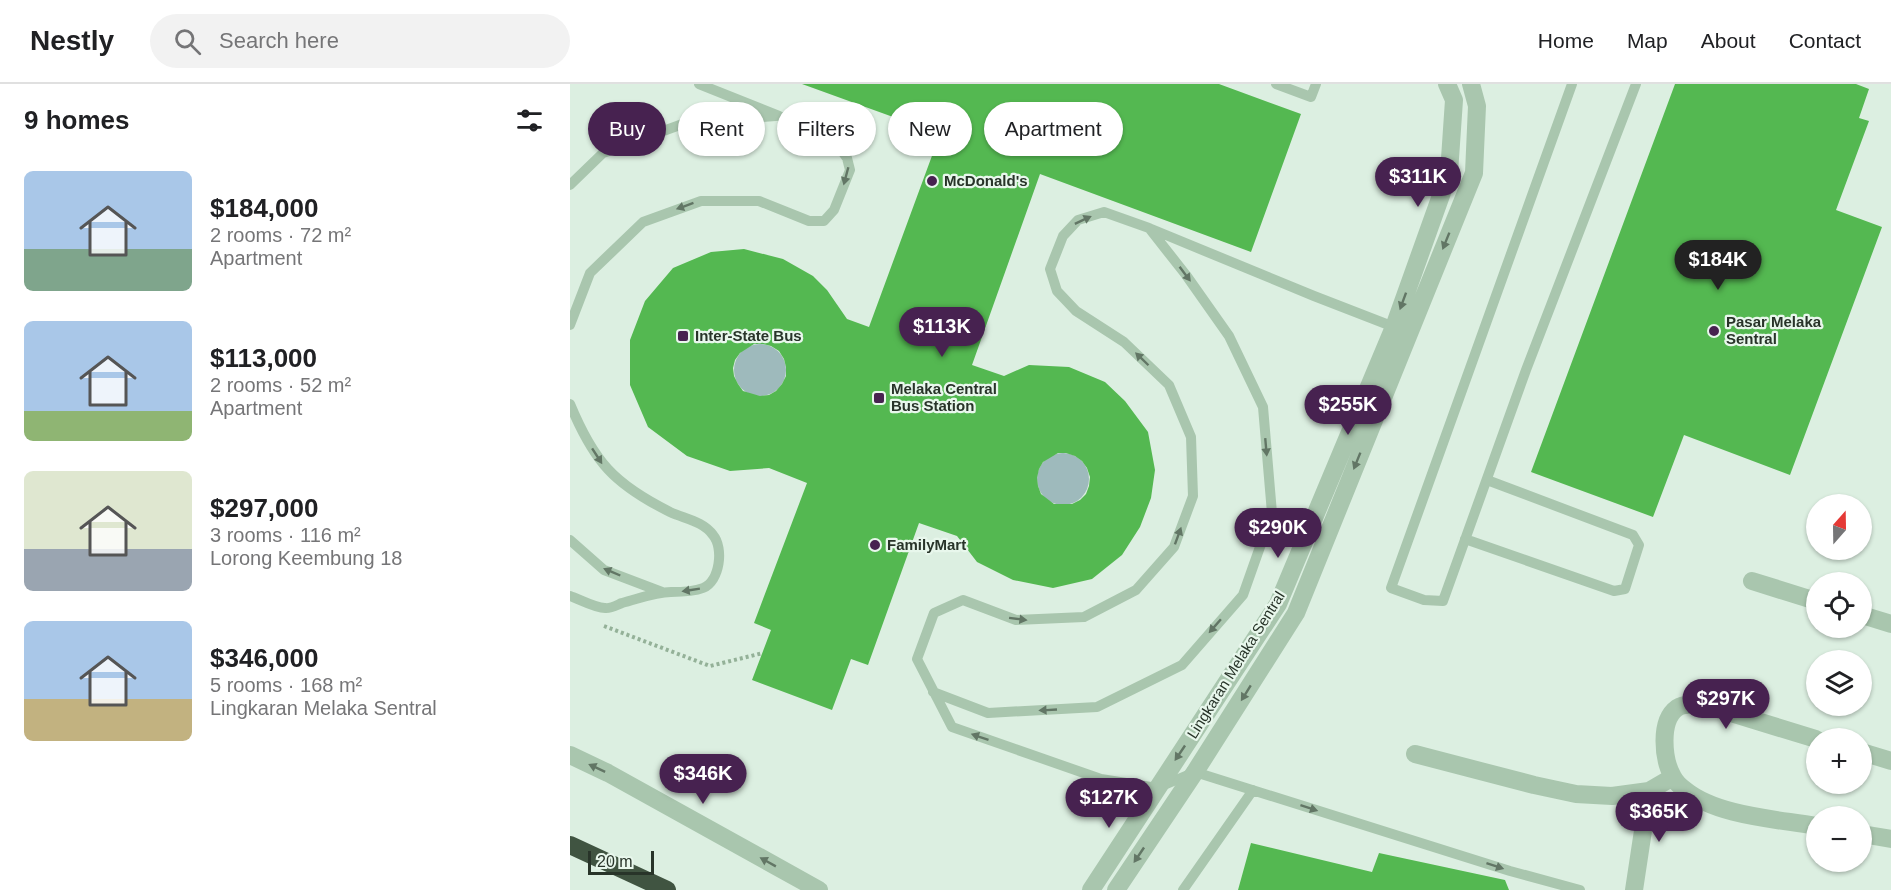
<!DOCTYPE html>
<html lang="en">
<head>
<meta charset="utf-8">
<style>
  :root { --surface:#fff; --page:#f2f2f2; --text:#202124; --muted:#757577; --line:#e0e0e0; --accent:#472250 }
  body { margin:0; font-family:Helvetica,sans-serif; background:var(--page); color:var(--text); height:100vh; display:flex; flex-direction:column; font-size:22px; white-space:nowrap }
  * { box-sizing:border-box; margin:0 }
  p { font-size:20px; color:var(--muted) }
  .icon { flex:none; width:33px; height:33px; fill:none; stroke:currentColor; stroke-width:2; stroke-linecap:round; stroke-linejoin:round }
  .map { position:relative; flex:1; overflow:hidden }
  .details { display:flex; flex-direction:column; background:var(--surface); width:570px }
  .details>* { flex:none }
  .top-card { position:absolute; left:18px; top:18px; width:570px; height:54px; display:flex; gap:12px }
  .needle { width:39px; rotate:20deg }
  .buttons { position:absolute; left:1236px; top:410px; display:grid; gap:12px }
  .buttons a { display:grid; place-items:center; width:66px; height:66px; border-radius:50%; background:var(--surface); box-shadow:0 2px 4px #0004; font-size:30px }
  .scale { position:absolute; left:18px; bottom:15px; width:66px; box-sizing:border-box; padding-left:6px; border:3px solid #283429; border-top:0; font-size:16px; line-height:21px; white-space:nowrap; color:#283429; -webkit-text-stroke:4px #e8f7ec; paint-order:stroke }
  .price { position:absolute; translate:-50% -51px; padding:0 14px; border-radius:21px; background:var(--accent); color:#fff; font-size:20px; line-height:39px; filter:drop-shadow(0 2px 3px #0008) }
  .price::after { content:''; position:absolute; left:50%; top:36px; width:18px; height:14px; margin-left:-9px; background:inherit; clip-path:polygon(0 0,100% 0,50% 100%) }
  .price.selected { background:#222; color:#fff }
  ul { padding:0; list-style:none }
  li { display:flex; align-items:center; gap:18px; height:150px; padding:0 24px }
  li span { display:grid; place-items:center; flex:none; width:168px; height:120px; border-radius:9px; color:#555 }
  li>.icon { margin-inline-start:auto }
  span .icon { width:72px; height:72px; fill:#fffc; stroke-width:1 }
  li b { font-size:26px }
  h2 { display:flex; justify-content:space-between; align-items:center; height:72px; padding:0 24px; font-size:26px }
  .chip { padding:0 21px; border-radius:27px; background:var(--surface); box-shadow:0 2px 4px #0004; font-size:21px; line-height:54px }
  .chip.selected { background:var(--accent); color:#fff }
  header { display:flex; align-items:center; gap:36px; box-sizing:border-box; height:84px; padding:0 30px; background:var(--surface); border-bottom:2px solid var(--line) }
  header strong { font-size:28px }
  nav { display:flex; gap:33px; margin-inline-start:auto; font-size:21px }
  .search { width:420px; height:54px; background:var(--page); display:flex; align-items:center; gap:15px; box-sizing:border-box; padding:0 21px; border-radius:33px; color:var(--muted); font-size:22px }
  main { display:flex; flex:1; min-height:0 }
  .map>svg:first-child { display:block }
</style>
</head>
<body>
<header>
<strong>Nestly</strong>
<div class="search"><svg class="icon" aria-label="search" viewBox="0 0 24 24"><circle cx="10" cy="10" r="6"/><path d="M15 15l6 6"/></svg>Search here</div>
<nav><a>Home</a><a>Map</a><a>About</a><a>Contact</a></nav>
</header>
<main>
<section class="details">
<h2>9 homes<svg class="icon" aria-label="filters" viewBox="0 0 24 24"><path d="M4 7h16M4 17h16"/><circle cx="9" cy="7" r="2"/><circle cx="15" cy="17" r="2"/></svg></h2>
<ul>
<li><span style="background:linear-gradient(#a9c7e8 65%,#7fa58c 0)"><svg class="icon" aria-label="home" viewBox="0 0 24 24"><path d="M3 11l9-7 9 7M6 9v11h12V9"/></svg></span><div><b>$184,000</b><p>2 rooms · 72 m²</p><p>Apartment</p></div></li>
<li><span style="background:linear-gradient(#a9c7e8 75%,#8fb573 0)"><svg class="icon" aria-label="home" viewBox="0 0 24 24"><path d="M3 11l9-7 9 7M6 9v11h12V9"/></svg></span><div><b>$113,000</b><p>2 rooms · 52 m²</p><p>Apartment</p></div></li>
<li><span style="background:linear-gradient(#dfe7d0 65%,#9aa5b1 0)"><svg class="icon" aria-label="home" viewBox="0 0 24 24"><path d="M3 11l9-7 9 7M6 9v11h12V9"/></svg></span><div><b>$297,000</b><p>3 rooms · 116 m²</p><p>Lorong Keembung 18</p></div></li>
<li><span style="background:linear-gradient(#a9c7e8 65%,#c2b280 0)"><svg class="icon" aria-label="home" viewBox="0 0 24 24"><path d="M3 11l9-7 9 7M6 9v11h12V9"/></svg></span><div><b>$346,000</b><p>5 rooms · 168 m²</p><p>Lingkaran Melaka Sentral</p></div></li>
</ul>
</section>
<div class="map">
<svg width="1321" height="806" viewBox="0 0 1321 806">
  <rect width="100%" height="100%" fill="#dcefe1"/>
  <path fill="#9ebabc" d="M164 286a26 26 0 1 1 52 0a26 26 0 1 1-52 0Z
    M467 395a26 26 0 1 1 52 0a26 26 0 1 1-52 0Z"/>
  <path fill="#54b851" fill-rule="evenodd" d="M232 0H649L731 30 681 168 470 90 402 281 434 292 459 281 499 283 535 298 555 317 578 348 585 386 581 414 570 443 552 471 522 495 483 504 443 496 407 478 387 452 349 439 298 581 281 575 262 626 182 596 201 546 184 539 237 399 199 384 160 387 117 372 78 343 60 301V256L75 217 103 184 141 168 174 165 213 175 243 192 257 206 277 235 299 243 370 50ZM184 260H193L201 262 209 267 214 275 216 283V292L212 300 206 307 199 311 190 312 173 307 168 300 164 292 163 284 165 276 170 269ZM488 369H496L505 372 512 377 517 384 520 393 519 402 516 410 510 416 502 420H484L471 410 468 402 467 394 469 385 473 378Z
    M1105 0H1286L1299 5 1289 34 1299 37 1266 126 1312 143 1220 391 1114 351 1083 433 961 388Z
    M681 759 802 788 809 769 935 796 939 806H668Z"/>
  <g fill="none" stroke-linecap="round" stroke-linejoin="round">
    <path stroke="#94b198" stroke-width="4" stroke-dasharray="3 3" stroke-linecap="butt" d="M34 542 140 582 193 569"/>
    <path stroke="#a9c6ae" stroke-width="10" d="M706 0 741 13 746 0
      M1002 0 821 504 854 516 873 517 956 286 1066 0
      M0 101 33 69 118 38 206 32
      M0 241 20 189 73 138 131 117H189L239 137H254L264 126 280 86 277 74 267 60 209 32 129 0
      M824 243 744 212 579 144 534 128 508 136 493 152 480 185 487 207 506 227 554 258 599 301 621 353 623 412 604 463 566 506 514 533 446 536 393 516 364 529 347 575 382 643 531 695 587 704 625 688 940 787 1010 806
      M0 320C24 378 44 400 100 428 115 435 133 437 143 451 154 464 150 497 133 504 123 508 111 508 101 508 85 508 68 515 52 519 47 521 40 525 35 524 25 524 9 515 0 512
      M895 455 1044 507 1055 505 1069 461 1063 451 917 396
      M0 456 34 486 92 508
      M363 608 418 629 527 623 612 581 673 511 702 429 693 323 659 252 616 191 579 144
      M613 806 683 706"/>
    <path stroke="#a9c6ae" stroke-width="18" d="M1182 497 1246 517
      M1292 531 1321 540
      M1246 655 1138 622C1128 621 1116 618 1107 624 1089 637 1093 676 1103 693 1105 697 1111 703 1115 706 1147 732 1207 735 1246 742
      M1292 668 1321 677
      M845 670 964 701 1006 710 1042 712 1079 707 1103 693
      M0 671 38 689 249 806
      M1292 750 1321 755
      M521 806 708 520 824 243 879 89 884 16 877 0
      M546 806 625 688 726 529 904 89 907 22 901 0
      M1064 806 1079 707"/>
    <path stroke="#405441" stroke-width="18" d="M0 761 97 806"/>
  </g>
  <defs><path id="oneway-solid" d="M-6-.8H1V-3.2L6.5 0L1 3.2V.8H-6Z" transform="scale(1.5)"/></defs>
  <g fill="#627665">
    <use href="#oneway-solid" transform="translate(276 92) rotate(105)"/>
    <use href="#oneway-solid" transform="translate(115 122) rotate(160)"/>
    <use href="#oneway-solid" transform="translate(513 136) rotate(-25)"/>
    <use href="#oneway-solid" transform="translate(876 157) rotate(112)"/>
    <use href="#oneway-solid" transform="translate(615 190) rotate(53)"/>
    <use href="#oneway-solid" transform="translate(833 217) rotate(110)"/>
    <use href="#oneway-solid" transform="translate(572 275) rotate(-136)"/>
    <use href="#oneway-solid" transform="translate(696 363) rotate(85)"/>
    <use href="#oneway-solid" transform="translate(27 372) rotate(57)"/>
    <use href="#oneway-solid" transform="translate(787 377) rotate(112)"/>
    <use href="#oneway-solid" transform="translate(608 452) rotate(-70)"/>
    <use href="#oneway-solid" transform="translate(42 488) rotate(-157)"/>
    <use href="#oneway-solid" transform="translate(121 506) rotate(171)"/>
    <use href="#oneway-solid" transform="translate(448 535) rotate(7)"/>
    <use href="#oneway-solid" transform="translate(645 542) rotate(131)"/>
    <use href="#oneway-solid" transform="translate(676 609) rotate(122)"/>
    <use href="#oneway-solid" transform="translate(478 626) rotate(177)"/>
    <use href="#oneway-solid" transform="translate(410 653) rotate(-161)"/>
    <use href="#oneway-solid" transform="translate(610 669) rotate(124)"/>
    <use href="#oneway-solid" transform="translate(27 684) rotate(-155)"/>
    <use href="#oneway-solid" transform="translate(739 724) rotate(18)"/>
    <use href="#oneway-solid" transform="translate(569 771) rotate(124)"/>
    <use href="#oneway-solid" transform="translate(198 778) rotate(-151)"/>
    <use href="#oneway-solid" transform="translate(925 782) rotate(18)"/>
  </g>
  <g fill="#472250" stroke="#e8f7ec" stroke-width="2">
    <circle cx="362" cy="97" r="6"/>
    <circle cx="1144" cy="247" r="6"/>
    <rect x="107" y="246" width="12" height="12" rx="3"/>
    <rect x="303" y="308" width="12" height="12" rx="3"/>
    <circle cx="305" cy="461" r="6"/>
  </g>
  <g text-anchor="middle" stroke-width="4.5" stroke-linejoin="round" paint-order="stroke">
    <g font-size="15" font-weight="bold" fill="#283429" stroke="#e8f7ec" text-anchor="start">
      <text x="374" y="102">McDonald's</text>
      <text x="1156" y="243">Pasar Melaka<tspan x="1156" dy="17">Sentral</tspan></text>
      <text x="125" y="257">Inter-State Bus</text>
      <text x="321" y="310">Melaka Central<tspan x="321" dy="17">Bus Station</tspan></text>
      <text x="317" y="466">FamilyMart</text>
    </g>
    <g font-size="15" fill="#283429" stroke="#e8f7ec">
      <text transform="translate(666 581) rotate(-58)" y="5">Lingkaran Melaka Sentral</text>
    </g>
  </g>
</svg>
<div class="buttons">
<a><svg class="needle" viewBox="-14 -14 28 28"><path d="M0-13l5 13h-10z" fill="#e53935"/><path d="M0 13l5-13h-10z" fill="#757577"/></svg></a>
<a><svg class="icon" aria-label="locate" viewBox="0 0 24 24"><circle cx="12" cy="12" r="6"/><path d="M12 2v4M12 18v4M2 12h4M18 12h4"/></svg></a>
<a><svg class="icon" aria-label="layers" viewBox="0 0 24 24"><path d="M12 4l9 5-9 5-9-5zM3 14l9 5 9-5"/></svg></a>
<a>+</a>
<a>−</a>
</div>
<div class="scale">20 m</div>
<b class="price" style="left:848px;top:124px">$311K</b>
<b class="price selected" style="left:1148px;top:207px">$184K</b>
<b class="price" style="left:372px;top:274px">$113K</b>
<b class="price" style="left:778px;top:352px">$255K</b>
<b class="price" style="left:708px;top:475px">$290K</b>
<b class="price" style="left:1156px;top:646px">$297K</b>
<b class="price" style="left:133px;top:721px">$346K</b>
<b class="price" style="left:539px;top:745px">$127K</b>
<b class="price" style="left:1089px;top:759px">$365K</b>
<div class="top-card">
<a class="chip selected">Buy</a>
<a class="chip">Rent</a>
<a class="chip">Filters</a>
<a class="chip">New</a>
<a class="chip">Apartment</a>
</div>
</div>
</main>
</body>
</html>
